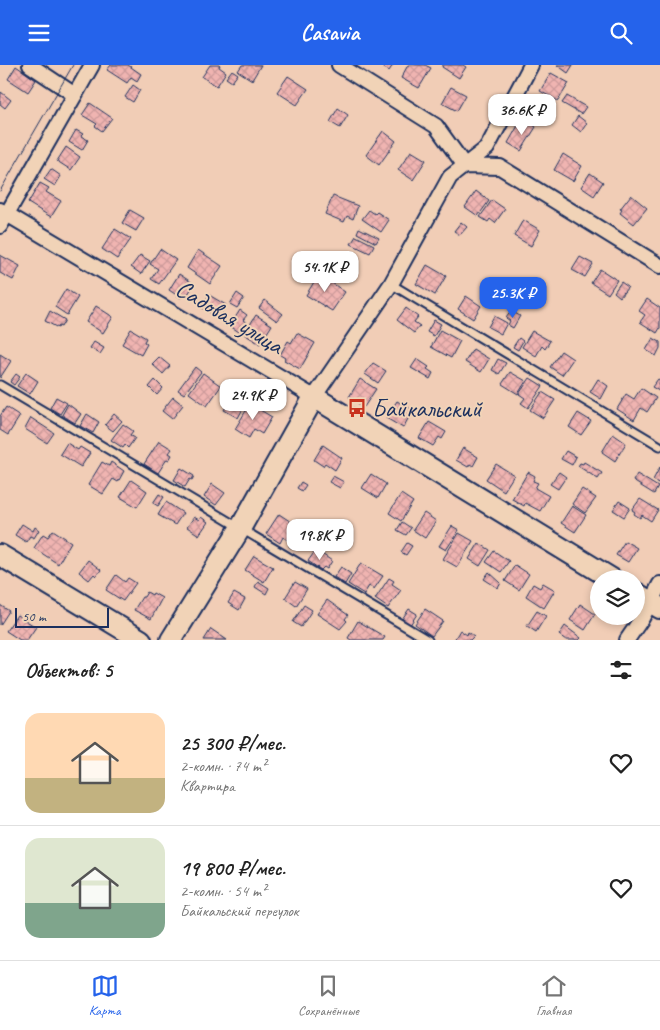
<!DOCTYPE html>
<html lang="ru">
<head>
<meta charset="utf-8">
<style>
  :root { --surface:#fff; --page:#f2f2f2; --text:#222; --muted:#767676; --line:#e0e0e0; --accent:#2563eb }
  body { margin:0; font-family:Caveat,sans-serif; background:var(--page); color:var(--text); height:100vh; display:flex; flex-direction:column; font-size:19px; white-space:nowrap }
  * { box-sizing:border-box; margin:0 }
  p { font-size:16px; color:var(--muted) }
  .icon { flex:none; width:28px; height:28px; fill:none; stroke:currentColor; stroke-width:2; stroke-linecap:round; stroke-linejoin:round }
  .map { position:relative; height:575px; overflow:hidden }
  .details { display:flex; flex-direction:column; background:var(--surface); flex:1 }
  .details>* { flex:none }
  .tools { position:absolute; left:590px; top:505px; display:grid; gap:10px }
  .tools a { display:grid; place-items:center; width:55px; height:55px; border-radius:50%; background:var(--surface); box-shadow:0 2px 8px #0003; font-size:25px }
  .scale { position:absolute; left:15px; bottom:12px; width:94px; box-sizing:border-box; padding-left:5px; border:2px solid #1b2f5e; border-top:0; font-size:14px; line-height:18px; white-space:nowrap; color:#1b2f5e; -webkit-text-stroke:4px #f1d3b7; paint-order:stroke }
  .price { position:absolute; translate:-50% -42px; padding:0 11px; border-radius:10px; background:#fff; color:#222; font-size:16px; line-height:32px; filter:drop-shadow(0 1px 2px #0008) }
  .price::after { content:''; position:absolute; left:50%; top:30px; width:15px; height:11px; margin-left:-8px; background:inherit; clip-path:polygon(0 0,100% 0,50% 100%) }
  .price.on { background:var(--accent); color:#fff }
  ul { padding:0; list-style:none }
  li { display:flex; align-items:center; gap:15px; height:125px; padding:0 25px }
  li+li { border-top:1px solid var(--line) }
  li span { display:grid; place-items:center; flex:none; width:140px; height:100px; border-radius:15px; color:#555 }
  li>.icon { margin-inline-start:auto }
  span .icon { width:60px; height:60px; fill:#fffc; stroke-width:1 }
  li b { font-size:21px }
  h2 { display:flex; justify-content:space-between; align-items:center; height:60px; padding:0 25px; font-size:21px }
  header { display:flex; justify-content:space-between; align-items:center; height:65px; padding:0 25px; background:var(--accent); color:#fff; font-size:22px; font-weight:600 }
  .tab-bar { display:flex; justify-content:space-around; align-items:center; height:70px; border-top:1px solid var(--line); background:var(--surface); font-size:14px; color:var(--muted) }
  .tab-bar a { display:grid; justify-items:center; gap:2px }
  .tab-bar .on { color:var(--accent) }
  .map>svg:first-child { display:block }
</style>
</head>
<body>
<header><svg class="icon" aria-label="menu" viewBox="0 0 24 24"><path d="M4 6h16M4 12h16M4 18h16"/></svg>Casavia<svg class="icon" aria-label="search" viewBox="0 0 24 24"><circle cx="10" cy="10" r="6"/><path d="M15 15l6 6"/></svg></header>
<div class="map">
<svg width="660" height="575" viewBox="0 0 660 575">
  <defs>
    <pattern id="building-cross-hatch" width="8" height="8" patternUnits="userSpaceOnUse" patternTransform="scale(1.25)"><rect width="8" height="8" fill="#f0b4b1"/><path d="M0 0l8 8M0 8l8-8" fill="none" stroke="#cd9b9b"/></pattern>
  </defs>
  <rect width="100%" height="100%" fill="#f1cdb6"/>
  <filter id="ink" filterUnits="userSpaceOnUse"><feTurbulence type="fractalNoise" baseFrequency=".02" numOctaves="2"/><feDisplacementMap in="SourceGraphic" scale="10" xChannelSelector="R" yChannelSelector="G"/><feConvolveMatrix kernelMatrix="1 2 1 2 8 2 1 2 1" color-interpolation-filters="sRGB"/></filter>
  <g filter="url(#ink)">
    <path fill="url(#building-cross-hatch)" stroke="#1b2f5e" d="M111 0H128L141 9 137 16 131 12 127 18 107 5Z
      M210 0H220L219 2 226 7 217 21 202 12Z
      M242 0H261L252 15 238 6Z
      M379 0H393L389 6Z
      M408 0H425L431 3 419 23 401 13Z
      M443 0H463L466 2 459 13 442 2Z
      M557 0H573L568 8Z
      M16 1 36 15 28 27 8 14Z
      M232 5 238 9 232 17 226 13Z
      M551 8 569 18 558 36 540 26Z
      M288 11 308 24 297 40 277 27Z
      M133 20 140 25 133 37 125 32Z
      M451 22 466 30 457 46 442 38Z
      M1 27 11 35 5 43 0 39Z
      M567 31 586 42 581 49 562 38Z
      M536 33 546 40 538 54 527 47Z
      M90 38 112 53 102 66 95 61 97 59 82 50Z
      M338 43 348 50 340 63 330 57Z
      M578 51 587 58 581 67 572 60Z
      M520 57 527 61 529 57 536 62 521 86 508 78Z
      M76 65 83 69 81 71 88 75 82 85 69 77Z
      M383 66 396 76 379 100 366 90Z
      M66 82 80 92 71 105 57 96Z
      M411 86 426 95 413 115 398 105Z
      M563 89 582 101 573 116 554 105Z
      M51 104 61 111 55 121 44 114Z
      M590 108 603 117 594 131 581 122Z
      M40 118 49 123 46 127 61 136 51 152 28 138Z
      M476 126 489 136 478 151 465 142Z
      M631 130 647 143 634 159 620 148 622 145 620 144Z
      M333 131 358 141 353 154 347 151 344 157 325 149Z
      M492 135 505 144 495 158 490 154 488 157 480 152Z
      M130 145 144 153 136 166 122 158Z
      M369 145 375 149 377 147 389 155 381 167 362 154Z
      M523 155 540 165 531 181 514 171Z
      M461 157 467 162 460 170 454 166Z
      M359 163 379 173 376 178 357 168Z
      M115 164 131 174 117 194 102 184Z
      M356 171 374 180 370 188 351 179Z
      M160 184 176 195 159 219 151 214 158 204 150 199Z
      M198 185 222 201 210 219 187 203Z
      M0 190 20 201 13 215 0 208Z
      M140 190 150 196 141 209 131 202Z
      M580 192 593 199 585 212 572 205Z
      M427 200 446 211 435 230 416 219Z
      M600 204 617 215 608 229 591 218Z
      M179 209 194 219 187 231 184 229 181 233 169 225Z
      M319 209 345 227 332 246 306 230Z
      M621 217 628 222 620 232 614 227Z
      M66 224 78 232 67 250 55 242Z
      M237 228 244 233 237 243 230 239Z
      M209 230 226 240 219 253 201 242Z
      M466 231 481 241 473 254 458 244Z
      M647 234 660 243V263L657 268 640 257 645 250 639 246Z
      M265 235 283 249 277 256 259 243Z
      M96 241 113 252 103 268 86 257Z
      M406 243 418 252 414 257 420 261 414 268 397 255Z
      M240 245 247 250 243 255 248 259 242 269 230 261Z
      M50 246 65 255 61 262 59 261 58 263 45 256Z
      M511 246 520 251 513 263 508 260 510 256 506 253Z
      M256 250 272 260 260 279 244 269Z
      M494 251 507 258 501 269 488 262Z
      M434 255 441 259 434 271 427 267Z
      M131 264 146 273 144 277 147 279 141 290 122 279Z
      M440 265 460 276 451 293 431 282Z
      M532 266 550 276 545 284 542 281 536 291 522 282Z
      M297 268 315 278 300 304 284 295 285 293 280 290 288 276 291 278Z
      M519 273 523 276 518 285 513 282Z
      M653 273 660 277V283L656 291 646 285Z
      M94 277 104 283 100 289 90 283Z
      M473 284 489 294 481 307 465 297Z
      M561 286 573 294 562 310 550 302Z
      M0 289 11 296 0 313Z
      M159 292 170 301 163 309 152 299Z
      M417 294 429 302 427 304 433 308 430 314 411 303Z
      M498 294 506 298 499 309 492 305Z
      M373 298 386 306 378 318 365 309Z
      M195 302 201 307 184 329 178 325Z
      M510 307 526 316 518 329 502 319Z
      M26 308 38 316 30 329 17 321Z
      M203 308 221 321 207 341 189 328Z
      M16 309 20 312 14 320 10 317Z
      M530 313 543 321 528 343 521 338 525 333 519 329Z
      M360 314 376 324 364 342 349 332Z
      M598 314 608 321 601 334 590 327Z
      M658 314 660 315 659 326 652 322Z
      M155 315 163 323 157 330 149 322Z
      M641 323 656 333 647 347 641 343 634 355 617 344 626 329 634 334Z
      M542 327 555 335 543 353 530 345Z
      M233 330 246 338 238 353 224 345Z
      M56 332 67 338 60 349 50 343Z
      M173 332 183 340 172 354 162 346Z
      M397 336 413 345 403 363 386 353Z
      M68 339 81 349 75 358 62 350Z
      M250 339 272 352 262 369 254 364 249 373 235 364Z
      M6 342 20 351 8 370 0 365V351Z
      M578 348 591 356 581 370 569 362Z
      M87 349 99 357 93 368 80 361Z
      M114 349 122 356 113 366 105 360Z
      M31 353 54 368 47 378 25 364Z
      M429 357 446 367 442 374 439 372 433 381 419 373Z
      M123 359 133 366 130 370 135 373 128 383 125 380 123 383 111 375Z
      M613 369 626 378 615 396 602 387Z
      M159 376 172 384 169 388 172 390 169 395 167 394 158 408 144 399Z
      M67 378 78 385 80 382 90 388 81 402 60 389Z
      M323 380 342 393 335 405 325 398 323 401 314 395Z
      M463 383 478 392 473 401 470 399 468 402 456 395Z
      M566 386 576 392 572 400 561 394Z
      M102 397 109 401 111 397 124 406 118 417 113 414 103 429 88 420Z
      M584 397 602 408 598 414 578 401 580 398 583 399Z
      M496 399 514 410 504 426 486 414Z
      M660 402V419L653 415Z
      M181 403 194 411 192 415 190 414 185 422 174 415Z
      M528 407 535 411 533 416 538 418 535 423 549 431 540 446 525 438 524 441 512 434Z
      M559 407 566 412 558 424 550 419Z
      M371 409 386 419 378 433 362 423Z
      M637 409 658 422 654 429 633 416Z
      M333 411 344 417 340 423 329 417Z
      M131 415 147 426 137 442 120 432Z
      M301 417 306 420 302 426 297 423Z
      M212 419 225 428 216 440 204 432Z
      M582 424 596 433 585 448 572 439Z
      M159 429 164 432 158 441 153 438Z
      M401 429 413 437 401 456 389 448Z
      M640 434 658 445 651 456 642 450 640 453 634 449 635 447 632 445Z
      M619 436 630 443 624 452 613 445Z
      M166 437 183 448 175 460 158 450Z
      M572 441 586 450 575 467 561 458Z
      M424 448 436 456 425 473 413 465Z
      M279 449 305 466 294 484 289 481 292 478 283 472 280 478 266 469Z
      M194 452 199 455 201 452 208 457 199 470 187 462Z
      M402 457 411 463 406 470 397 465Z
      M22 459 33 466 35 462 39 465 34 473 30 471 26 477 15 470Z
      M452 461 459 465 446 485 439 481Z
      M53 465 71 477 58 499 34 483 43 469 48 472Z
      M459 468 473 476 457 502 443 494Z
      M625 476 637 483 628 497 616 490Z
      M407 478 412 481 406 490 401 487Z
      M479 478 490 485 480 501 469 494Z
      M316 485 332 496 327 504 324 502 321 505 308 496Z
      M494 486 509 496 501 507 486 497Z
      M254 491 273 502 264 517 245 505Z
      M88 495 101 505 96 511 94 509 89 515 79 507Z
      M361 498 383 511 374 524 369 521 364 529 348 519Z
      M515 500 529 509 519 525 505 516Z
      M341 502 351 509 345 519 334 512Z
      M489 507 501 518 498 523 484 514Z
      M116 510 125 517 128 513 136 518 123 536 106 525Z
      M389 513 394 516 392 519 401 525 388 543 375 534Z
      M258 516 269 523 266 529 255 522Z
      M295 517 307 524 296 541 285 533Z
      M543 518 555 525 544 543 526 531 533 519 540 523Z
      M147 527 152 530 153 528 162 533 151 554 134 545 142 532H144Z
      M234 528 245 534 239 545 228 538Z
      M327 535 348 550 345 554 347 556 340 564 317 549Z
      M580 539 595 549 585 565 570 555Z
      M0 540 9 546 0 560Z
      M304 540 312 545 301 562 293 557Z
      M409 544 417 549 410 560 402 554Z
      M425 544 443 556 432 571 415 559Z
      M537 546 546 551 536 567 527 561Z
      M17 550 36 562 27 575H20L6 566Z
      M358 556 385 572 383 575H351L348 573Z
      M565 561 581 573 579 575H566L559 570Z
      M211 564 227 575H204Z
      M460 565 467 570 468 567 474 571 470 575H454Z"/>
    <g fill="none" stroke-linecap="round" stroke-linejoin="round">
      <g stroke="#1b2f5e" stroke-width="11">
        <path id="lane" d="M391 219 660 381
          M0 320 428 575"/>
      </g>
      <g stroke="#1b2f5e" stroke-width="18">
        <path id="street" d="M30 0 75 30
          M339 0 436 61 465 101 500 102 660 201
          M0 145 314 332 391 219 450 112 487 83 531 0
          M0 161 92 0
          M627 575 642 553 660 519"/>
      </g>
      <g stroke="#1b2f5e" stroke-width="24">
        <path id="secondary" d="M0 490 141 575
          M636 528 660 543
          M171 575 241 462 314 332 612 514"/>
      </g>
      <use href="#lane" stroke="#f1d3b7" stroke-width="7"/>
      <use href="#street" stroke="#f1d3b7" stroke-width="14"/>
      <use href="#secondary" stroke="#f1d3b7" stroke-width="20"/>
      <path stroke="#1b2f5e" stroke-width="1" d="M0 126 73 0"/>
    </g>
  </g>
  <defs>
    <g id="bus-bare" transform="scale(1.5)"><path d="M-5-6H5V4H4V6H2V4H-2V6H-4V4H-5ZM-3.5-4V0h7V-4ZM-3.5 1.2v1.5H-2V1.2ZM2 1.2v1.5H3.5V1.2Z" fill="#c8321e" stroke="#f1d3b7" stroke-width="2.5" paint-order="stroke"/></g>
  </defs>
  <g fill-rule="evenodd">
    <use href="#bus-bare" x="357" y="343"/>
  </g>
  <g text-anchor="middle" stroke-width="4" stroke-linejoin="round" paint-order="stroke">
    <g font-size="25" fill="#1b2f5e" stroke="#f1d3b7">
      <text transform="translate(230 251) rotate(31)" y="9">Садовая улица</text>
    </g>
    <g font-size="25" fill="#1b2f5e" stroke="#f1d3b7" text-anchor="start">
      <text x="372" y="352">Байкальский</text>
    </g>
  </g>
</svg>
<div class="tools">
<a><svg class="icon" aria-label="layers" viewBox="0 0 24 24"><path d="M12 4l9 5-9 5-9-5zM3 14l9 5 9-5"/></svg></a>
</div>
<div class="scale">50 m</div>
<b class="price" style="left:522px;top:71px">36.6K ₽</b>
<b class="price" style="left:325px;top:228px">54.1K ₽</b>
<b class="price on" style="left:513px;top:254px">25.3K ₽</b>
<b class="price" style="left:253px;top:356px">24.9K ₽</b>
<b class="price" style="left:320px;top:496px">19.8K ₽</b>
</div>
<section class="details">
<h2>Объектов: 5<svg class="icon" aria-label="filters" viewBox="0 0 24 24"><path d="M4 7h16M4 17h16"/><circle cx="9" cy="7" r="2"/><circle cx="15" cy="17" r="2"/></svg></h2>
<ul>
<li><span style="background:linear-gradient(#ffd9b3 65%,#c2b280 0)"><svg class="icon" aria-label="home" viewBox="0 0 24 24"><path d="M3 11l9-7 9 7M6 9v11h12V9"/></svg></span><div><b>25 300 ₽/мес.</b><p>2-комн. · 74 m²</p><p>Квартира</p></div><svg class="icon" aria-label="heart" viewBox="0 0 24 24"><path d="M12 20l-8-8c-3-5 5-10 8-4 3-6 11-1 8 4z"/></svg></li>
<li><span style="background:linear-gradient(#dfe7d0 65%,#7fa58c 0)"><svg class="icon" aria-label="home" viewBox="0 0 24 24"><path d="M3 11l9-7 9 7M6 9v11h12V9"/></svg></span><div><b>19 800 ₽/мес.</b><p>2-комн. · 54 m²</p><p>Байкальский переулок</p></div><svg class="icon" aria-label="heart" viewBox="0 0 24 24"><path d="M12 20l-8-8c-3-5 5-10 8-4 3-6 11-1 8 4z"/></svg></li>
</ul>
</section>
<nav class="tab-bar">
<a class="on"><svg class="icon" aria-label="map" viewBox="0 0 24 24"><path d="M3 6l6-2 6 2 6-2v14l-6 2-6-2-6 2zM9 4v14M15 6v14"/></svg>Карта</a>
<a><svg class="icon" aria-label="saved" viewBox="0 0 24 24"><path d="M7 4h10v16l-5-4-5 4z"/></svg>Сохранённые</a>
<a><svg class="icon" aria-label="home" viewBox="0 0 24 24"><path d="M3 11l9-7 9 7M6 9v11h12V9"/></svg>Главная</a>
</nav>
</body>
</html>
